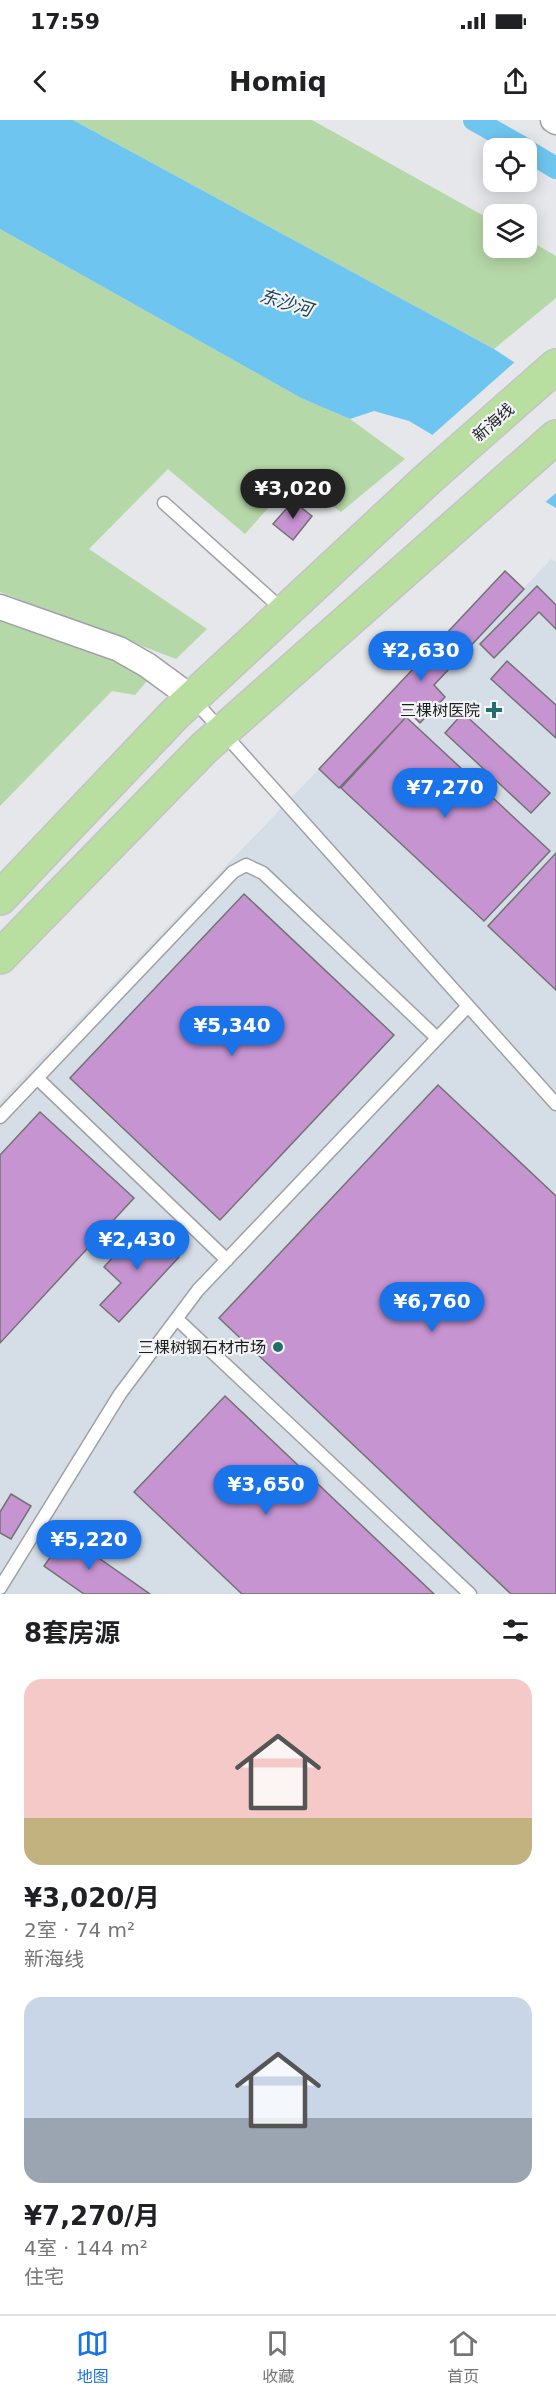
<!DOCTYPE html>
<html lang="zh">
<head>
<meta charset="utf-8">
<style>
  :root { --surface:#fff; --page:#f2f2f2; --text:#202124; --muted:#757577; --line:#e0e0e0; --accent:#1a73e8 }
  body { margin:0; font-family:"DejaVu Sans","Noto Sans SC",sans-serif; background:var(--page); color:var(--text); height:100vh; display:flex; flex-direction:column; font-size:22px; white-space:nowrap }
  * { box-sizing:border-box; margin:0 }
  p { font-size:20px; color:var(--muted) }
  .icon { flex:none; width:33px; height:33px; fill:none; stroke:currentColor; stroke-width:2; stroke-linecap:round; stroke-linejoin:round }
  .map { position:relative; height:1474px; overflow:hidden }
  .side { display:flex; flex-direction:column; background:var(--surface); flex:1 }
  .side>* { flex:none }
  .buttons { position:absolute; left:483px; top:18px; display:grid; gap:12px }
  .buttons a { display:grid; place-items:center; width:54px; height:54px; border-radius:12px; background:var(--surface); box-shadow:0 3px 15px #0003; font-size:30px }
  .price { position:absolute; translate:-50% -51px; padding:0 14px; border-radius:21px; background:var(--accent); color:#fff; font-size:20px; line-height:39px; filter:drop-shadow(0 2px 3px #0008) }
  .price::after { content:''; position:absolute; left:50%; top:36px; width:18px; height:14px; margin-left:-9px; background:inherit; clip-path:polygon(0 0,100% 0,50% 100%) }
  .price.active { background:#222; color:#fff }
  ul { padding:0; list-style:none }
  li { display:grid; align-content:center; gap:12px; height:318px; padding:0 24px }
  li span { display:grid; place-items:center; height:186px; border-radius:18px; color:#555 }
  li>.icon { margin-inline-start:auto }
  span .icon { width:108px; height:108px; fill:#fffc; stroke-width:1 }
  li b { font-size:26px }
  h2 { display:flex; justify-content:space-between; align-items:center; height:72px; padding:0 24px; font-size:26px }
  .status { display:flex; justify-content:space-between; align-items:center; height:42px; padding:0 30px; background:var(--surface); direction:ltr }
  .status svg { height:16px; fill:currentColor }
  header { display:flex; justify-content:space-between; align-items:center; height:78px; padding:0 24px; background:var(--surface); font-size:27px; font-weight:700 }
  .menu { display:flex; justify-content:space-around; align-items:center; height:84px; border-top:2px solid var(--line); background:var(--surface); font-size:16px; color:var(--muted) }
  .menu a { display:grid; justify-items:center; gap:3px }
  .menu .active { color:var(--accent) }
  .map>svg:first-child { display:block }
</style>
</head>
<body>
<div class="status"><b>17:59</b><svg viewBox="0 0 49 12"><path d="M0 12V9h3v3zM5 12V6h3v6zM10 12V3h3v9zM15 12V0h3v12zM26 1h20v11H26zM47 4h2v5h-2z"/></svg></div>
<header><svg class="icon" aria-label="back" viewBox="0 0 24 24"><path d="M15 5l-7 7 7 7"/></svg>Homiq<svg class="icon" aria-label="share" viewBox="0 0 24 24"><path d="M12 15V3M7 8l5-5 5 5M5 13v7h14v-7"/></svg></header>
<div class="map">
<svg width="556" height="1474" viewBox="0 0 556 1474">
  <rect width="100%" height="100%" fill="#e5e7ea"/>
  <path fill="#d5dde6" d="M551 439 556 442V1474H0V981L319 649 485 801 549 730 416 608 445 577 434 565Z"/>
  <path fill="#b5d8a8" d="M73 0H312L493 101 494 128H526L527 119 556 136V178L494 229Z
    M0 109 301 278 350 299 405 339 341 392 294 359 245 414 168 349 89 429 207 509 176 539 0 472Z
    M0 500 129 547 147 561 135 575 112 571 0 686Z"/>
  <path fill="#6ec6f0" d="M0 0H73L494 229 556 270V388L409 301 374 291 350 299 301 278 0 109Z"/>
  <path fill="#e5e7ea" d="M517 240 556 267V373L543 384 430 317Z"/>
  <g fill="none" stroke-linecap="round" stroke-linejoin="round">
    <path stroke="#6ec6f0" stroke-width="22" d="M474 0 524 28
      M526 30 556 48"/>
  </g>
  <path fill="#c794d2" stroke="#737173" stroke-width="1.5" d="M293 381 312 396 293 420 273 404Z
    M505 451 524 469 434 565 445 577 420 603 410 593 339 668 319 649Z
    M537 466 556 485V509L539 492 494 538 480 524Z
    M507 541 556 585V618L491 559Z
    M463 593 550 673 531 693 445 613Z
    M406 597 550 731 484 801 341 668Z
    M556 733V870L488 806Z
    M244 774 394 915 220 1100 70 958Z
    M438 965 556 1076V1474H511L219 1198Z
    M40 992 134 1078 0 1223V1035Z
    M144 1104 179 1137 119 1202 100 1185 121 1163 104 1147Z
    M225 1276 434 1474H242L134 1372Z
    M11 1374 31 1386 11 1419 0 1413V1392Z
    M66 1415 150 1474H84L44 1446Z"/>
  <g fill="none" stroke-linecap="round" stroke-linejoin="round">
    <g stroke="#9fa1a4" stroke-width="15">
      <path id="service" d="M164 383 284 491
        M193 579 556 984
        M37 958 227 1140
        M0 997 233 752 246 745 263 753 437 918
        M177 1199 470 1474
        M0 1468 120 1274 198 1170 468 886"/>
    </g>
    <g stroke="#9fa1a4" stroke-width="27">
      <path id="minor" d="M553 0 556 2
        M0 487 119 529 147 545 192 578"/>
    </g>
    <g stroke="#c4c4c5" stroke-width="36">
      <path id="trunk" d="M0 778 175 594 430 357 556 246
        M0 837 204 628 556 317"/>
    </g>
    <use href="#service" stroke="#fff" stroke-width="12"/>
    <use href="#minor" stroke="#fff" stroke-width="24"/>
    <use href="#trunk" stroke="#b8dea0" stroke-width="33"/>
  </g>
  <g fill="#236e6c" stroke="#f2f4f7" stroke-width="2">
    <path d="M491 581h6v6h6v6h-6v6h-6v-6h-6v-6h6z"/>
    <circle cx="278" cy="1227" r="6"/>
  </g>
  <g text-anchor="middle" stroke-width="4.5" stroke-linejoin="round" paint-order="stroke">
    <g font-size="16" fill="#1d1e1f" stroke="#f2f4f7">
      <text transform="translate(493 302) rotate(-41)" y="6">新海线</text>
    </g>
    <g font-size="16" fill="#1d1e1f" stroke="#f2f4f7" text-anchor="end">
      <text x="480" y="596">三棵树医院</text>
      <text x="266" y="1233">三棵树钢石材市场</text>
    </g>
    <g font-size="18" font-style="italic" fill="#1d4456" stroke="#f2f4f7">
      <text transform="translate(286 183) rotate(17)" y="6">东沙河</text>
    </g>
  </g>
</svg>
<div class="buttons">
<a><svg class="icon" aria-label="locate" viewBox="0 0 24 24"><circle cx="12" cy="12" r="6"/><path d="M12 2v4M12 18v4M2 12h4M18 12h4"/></svg></a>
<a><svg class="icon" aria-label="layers" viewBox="0 0 24 24"><path d="M12 4l9 5-9 5-9-5zM3 14l9 5 9-5"/></svg></a>
</div>
<b class="price active" style="left:293px;top:400px">¥3,020</b>
<b class="price" style="left:421px;top:562px">¥2,630</b>
<b class="price" style="left:445px;top:699px">¥7,270</b>
<b class="price" style="left:232px;top:937px">¥5,340</b>
<b class="price" style="left:137px;top:1151px">¥2,430</b>
<b class="price" style="left:432px;top:1213px">¥6,760</b>
<b class="price" style="left:266px;top:1396px">¥3,650</b>
<b class="price" style="left:89px;top:1451px">¥5,220</b>
</div>
<section class="side">
<h2>8套房源<svg class="icon" aria-label="filters" viewBox="0 0 24 24"><path d="M4 7h16M4 17h16"/><circle cx="9" cy="7" r="2"/><circle cx="15" cy="17" r="2"/></svg></h2>
<ul>
<li><span style="background:linear-gradient(#f6c9c9 75%,#c2b280 0)"><svg class="icon" aria-label="home" viewBox="0 0 24 24"><path d="M3 11l9-7 9 7M6 9v11h12V9"/></svg></span><div><b>¥3,020/月</b><p>2室 · 74 m²</p><p>新海线</p></div></li>
<li><span style="background:linear-gradient(#c9d6e8 65%,#9aa5b1 0)"><svg class="icon" aria-label="home" viewBox="0 0 24 24"><path d="M3 11l9-7 9 7M6 9v11h12V9"/></svg></span><div><b>¥7,270/月</b><p>4室 · 144 m²</p><p>住宅</p></div></li>
</ul>
</section>
<nav class="menu">
<a class="active"><svg class="icon" aria-label="map" viewBox="0 0 24 24"><path d="M3 6l6-2 6 2 6-2v14l-6 2-6-2-6 2zM9 4v14M15 6v14"/></svg>地图</a>
<a><svg class="icon" aria-label="saved" viewBox="0 0 24 24"><path d="M7 4h10v16l-5-4-5 4z"/></svg>收藏</a>
<a><svg class="icon" aria-label="home" viewBox="0 0 24 24"><path d="M3 11l9-7 9 7M6 9v11h12V9"/></svg>首页</a>
</nav>
</body>
</html>
